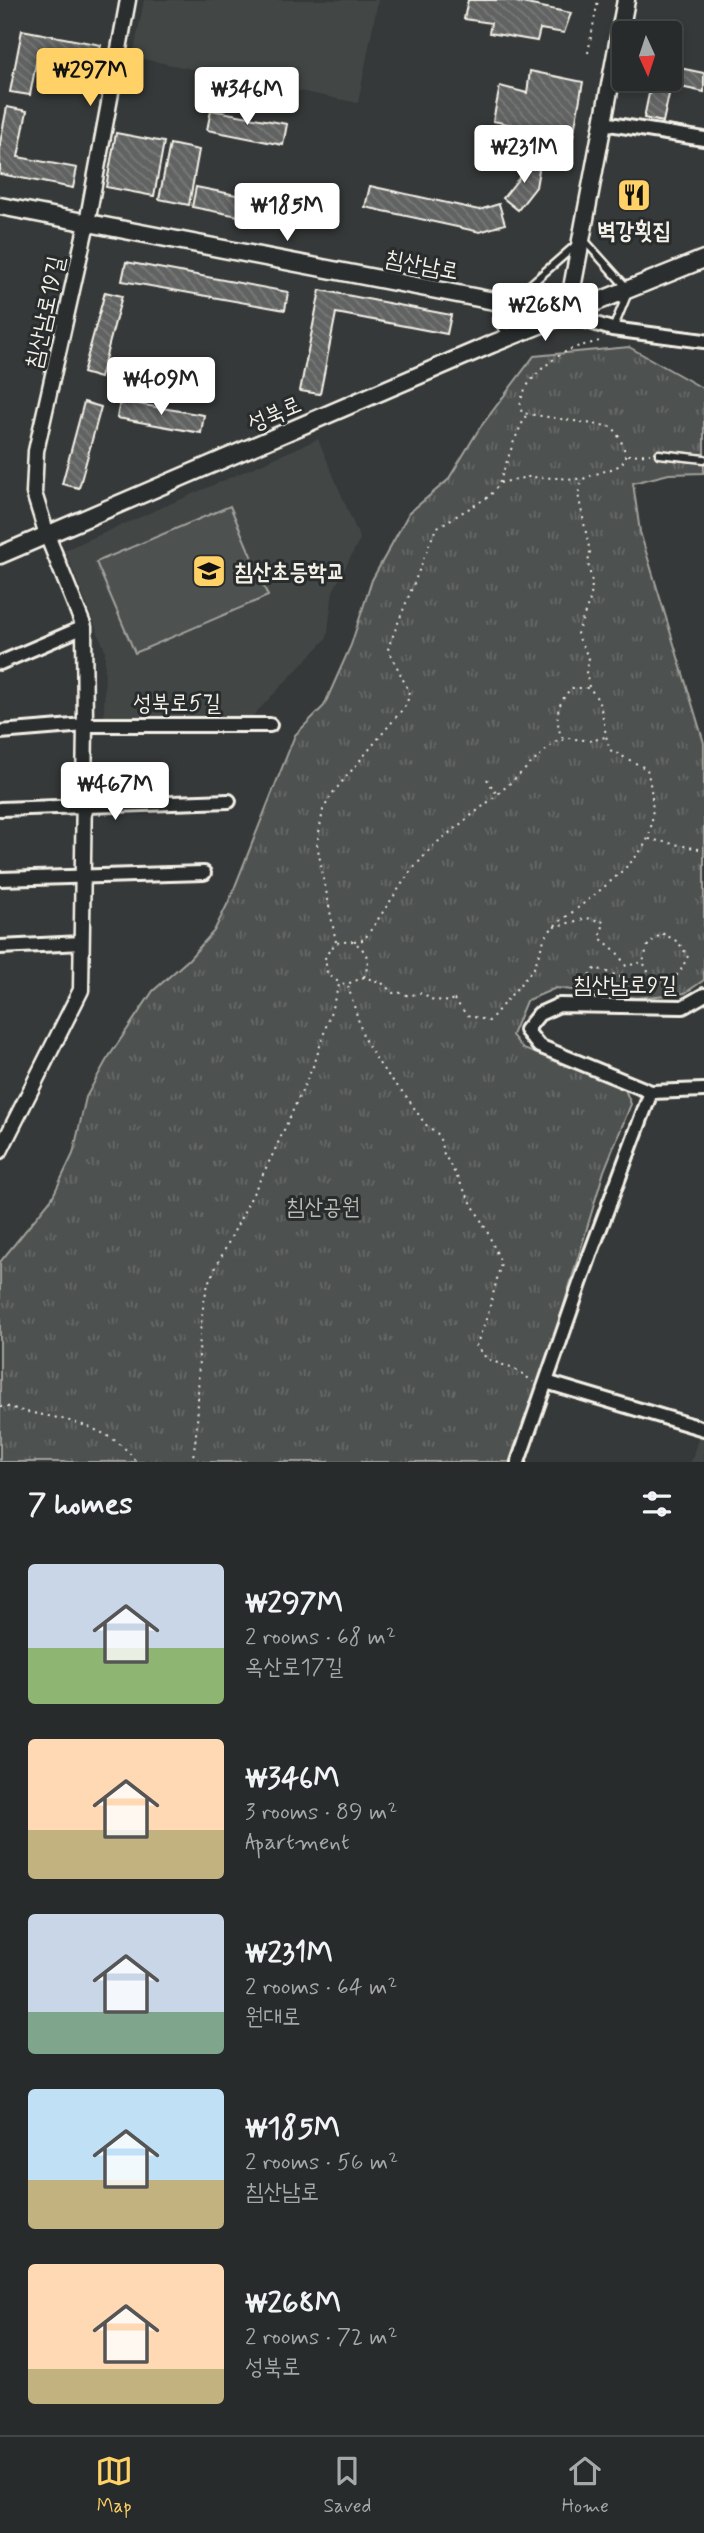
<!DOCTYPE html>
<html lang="en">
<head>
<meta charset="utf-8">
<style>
  :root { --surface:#282b2b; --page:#343737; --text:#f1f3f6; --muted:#a5a7a9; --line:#444747; --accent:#ffd166 }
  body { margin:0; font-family:Mynerve,"Poor Story",sans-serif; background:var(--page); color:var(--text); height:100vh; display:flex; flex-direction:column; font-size:26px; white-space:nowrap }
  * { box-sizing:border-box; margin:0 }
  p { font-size:23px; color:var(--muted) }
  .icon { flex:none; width:38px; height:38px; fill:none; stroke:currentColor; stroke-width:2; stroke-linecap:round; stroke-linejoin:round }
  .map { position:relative; height:1462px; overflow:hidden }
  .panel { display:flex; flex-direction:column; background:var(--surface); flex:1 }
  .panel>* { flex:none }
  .needle { width:46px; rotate:177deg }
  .fabs { position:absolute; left:612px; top:21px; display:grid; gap:14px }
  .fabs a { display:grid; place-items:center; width:70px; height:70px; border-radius:7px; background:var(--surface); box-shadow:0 4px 10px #0003,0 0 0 2px var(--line); font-size:35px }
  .price { position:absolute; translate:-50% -60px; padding:0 16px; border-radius:7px; background:#fff; color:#222; font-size:23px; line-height:46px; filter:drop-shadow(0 2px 4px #0008) }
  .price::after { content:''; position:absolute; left:50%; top:42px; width:21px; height:16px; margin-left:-10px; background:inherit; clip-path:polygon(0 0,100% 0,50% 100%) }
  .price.selected { background:var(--accent); color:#111 }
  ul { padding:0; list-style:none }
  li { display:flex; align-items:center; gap:21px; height:175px; padding:0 28px }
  li span { display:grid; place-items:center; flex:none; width:196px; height:140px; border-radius:7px; color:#555 }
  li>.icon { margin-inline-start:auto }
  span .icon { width:84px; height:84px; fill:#fffc; stroke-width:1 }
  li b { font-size:30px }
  h2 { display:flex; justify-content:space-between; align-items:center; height:84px; padding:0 28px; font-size:30px }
  .tabs { display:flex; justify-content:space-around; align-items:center; height:98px; border-top:2px solid var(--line); background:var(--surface); font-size:19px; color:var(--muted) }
  .tabs a { display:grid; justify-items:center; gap:4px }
  .tabs .selected { color:var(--accent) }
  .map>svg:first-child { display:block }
</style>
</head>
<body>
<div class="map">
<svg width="704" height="1462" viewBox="0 0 704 1462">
  <defs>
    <pattern id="park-tufts" width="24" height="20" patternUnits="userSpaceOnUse" patternTransform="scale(1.75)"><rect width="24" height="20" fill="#4e514f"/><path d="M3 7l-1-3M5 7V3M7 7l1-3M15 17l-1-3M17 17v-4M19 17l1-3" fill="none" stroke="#686a68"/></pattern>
    <pattern id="building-back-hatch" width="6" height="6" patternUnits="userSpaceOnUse" patternTransform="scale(1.75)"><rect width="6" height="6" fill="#616362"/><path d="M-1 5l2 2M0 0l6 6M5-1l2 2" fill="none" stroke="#787a78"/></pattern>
  </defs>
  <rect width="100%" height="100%" fill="#363939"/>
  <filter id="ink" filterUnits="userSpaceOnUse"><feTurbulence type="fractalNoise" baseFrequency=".0143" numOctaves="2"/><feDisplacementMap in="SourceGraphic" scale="14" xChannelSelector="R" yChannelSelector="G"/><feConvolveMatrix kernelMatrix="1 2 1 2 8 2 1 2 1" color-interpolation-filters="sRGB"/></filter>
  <g filter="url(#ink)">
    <path fill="#434645" d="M144 0H378L358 103 133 57Z
      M318 439 360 539 333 591 327 638 248 721 104 722 105 650 65 550Z
      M704 1420V1462H691Z"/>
    <path fill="url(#park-tufts)" stroke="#a1a19c" stroke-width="2" d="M629 347 704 389V473L669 474 633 483 640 532 704 743V980L685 993 637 998 556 988 526 1001 512 1035 523 1049 622 1082 631 1104 604 1171 517 1462H0V1262L52 1198 73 1154 86 1097 106 1061 153 991 189 959 214 931 230 899 295 735 324 706 351 645 372 580 409 513 448 480 479 429 534 356Z"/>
    <path fill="#4e514f" stroke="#a1a19c" stroke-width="2" d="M230 506 268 596 135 653 96 562Z"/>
    <path fill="url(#building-back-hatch)" stroke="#f4f1e8" stroke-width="2" d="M468 0H507L571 13 564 33 540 29 537 41 489 33 491 23 464 19Z
      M22 30 101 45 97 65 38 53 30 95 10 92Z
      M670 66 704 73V92L671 85 663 122 644 118 652 79H670Z
      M530 71 583 82 573 137 493 121 500 86 527 93Z
      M7 107 27 111 18 157 77 168 73 188 0 174V143Z
      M211 110 287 124 283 145 207 130Z
      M116 133 164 142 154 196 106 187Z
      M170 144 199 150 189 205 159 199Z
      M523 161 540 164 536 187 518 210 503 198 519 178Z
      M370 186 479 210 499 204 505 224 480 232 365 207Z
      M196 187 272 202 269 222 192 207Z
      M126 262 288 292 285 310 122 281Z
      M320 290 451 315 447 334 336 313 320 394 300 391Z
      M105 292 122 296 100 378 83 373Z
      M120 401 204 415 201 433 117 418Z
      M84 402 101 407 79 488 62 484Z"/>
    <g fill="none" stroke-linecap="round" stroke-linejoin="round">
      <g stroke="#f4f1e8" stroke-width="11">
        <path id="service" d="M585 241 629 290 613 329
          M508 336 497 320 508 304 577 244
          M659 454 704 459"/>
      </g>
      <g stroke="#f4f1e8" stroke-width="18">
        <path id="minor" d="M603 123 704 139
          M567 315 612 329 704 341
          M0 663 84 627
          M0 732 85 725H270
          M0 809 229 801
          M0 879 204 873
          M0 947 82 943
          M704 995 683 1007 559 1005 539 1014 526 1030 539 1046 651 1092 704 1090
          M546 1382 704 1429
          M518 1462 590 1255 651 1092"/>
      </g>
      <g stroke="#f4f1e8" stroke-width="19">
        <path id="tertiary" d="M0 1151 81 990 85 725 84 627 47 535 34 493 36 451 87 223 128 0"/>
      </g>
      <g stroke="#f4f1e8" stroke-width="21">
        <path id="secondary" d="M0 206 567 315
          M567 315 626 0
          M0 555 492 344 704 259"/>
      </g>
      <path stroke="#f4f1e8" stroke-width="2" stroke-dasharray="2 5" stroke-linecap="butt" d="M588 53 598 0
        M628 455 650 454
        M500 483 527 477 581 479
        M589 687 586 673 589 659 577 634 591 597 592 583 588 563 590 552 578 494 583 479C616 464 641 472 613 427L522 413C513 389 550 359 569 350 579 345 592 344 602 340
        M487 779 497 795 555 742 566 739
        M649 839 704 850
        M554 927 587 918 604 922 600 938 616 951 626 966 643 962 648 945 662 933 678 942 688 956 680 972 668 984 651 978 634 982 596 968 584 980 600 984 589 994
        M354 941 364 940 410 872 434 845 497 795
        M336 942 317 844 323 810 332 794 407 704 409 692 388 648 436 528 490 496 499 484 514 441 527 413
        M644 964 651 977
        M364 977C371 960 368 952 353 941L336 943 325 956 327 973C343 987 344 986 364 977L382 983 393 993 398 992 409 996C419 993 423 991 430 999L451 1002 452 997 467 1015 489 1021 534 968 545 937 553 927C577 908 638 865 648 838 656 816 652 791 647 769L610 750C602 729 606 704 589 688H571C556 707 555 714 561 737L591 741 605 737
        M348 986 364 1039 382 1068 406 1096 425 1124 439 1135 443 1152 487 1231 501 1263 488 1314 476 1346 487 1359 519 1371 533 1382
        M0 1407C9 1405 17 1410 26 1412 63 1418 115 1428 136 1462
        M192 1462C204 1403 192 1337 209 1281L273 1154 315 1062 339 985"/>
      <use href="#service" stroke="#2a2d2e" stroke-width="6"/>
      <use href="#minor" stroke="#2a2d2e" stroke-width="12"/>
      <use href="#tertiary" stroke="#2a2d2e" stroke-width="14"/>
      <use href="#secondary" stroke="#2a2d2e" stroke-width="16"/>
    </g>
  </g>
  <defs>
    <g id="restaurant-square" transform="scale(1.75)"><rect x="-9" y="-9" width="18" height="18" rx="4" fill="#ffd166" stroke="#2a2d2e"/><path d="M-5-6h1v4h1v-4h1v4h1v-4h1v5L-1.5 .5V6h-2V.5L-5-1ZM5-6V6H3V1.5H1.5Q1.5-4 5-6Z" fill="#111"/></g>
    <g id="school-square" transform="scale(1.75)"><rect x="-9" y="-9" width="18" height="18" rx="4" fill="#ffd166" stroke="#2a2d2e"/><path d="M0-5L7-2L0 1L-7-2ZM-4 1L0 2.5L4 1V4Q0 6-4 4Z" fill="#111"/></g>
  </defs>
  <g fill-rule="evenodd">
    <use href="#restaurant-square" x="634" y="195"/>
    <use href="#school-square" x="209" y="571"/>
  </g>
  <g text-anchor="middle" stroke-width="6" stroke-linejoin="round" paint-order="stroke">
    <g font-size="23" font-weight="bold" fill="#f4f1e8" stroke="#2a2d2e">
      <text x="634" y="238">벽강횟집</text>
      <text x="234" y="579" text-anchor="start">침산초등학교</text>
    </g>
    <g font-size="23" fill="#f4f1e8" stroke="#2a2d2e">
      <text transform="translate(422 264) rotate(11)" y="8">침산남로</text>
      <text transform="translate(44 312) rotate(-78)" y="8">침산남로19길</text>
      <text transform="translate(274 413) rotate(-23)" y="8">성북로</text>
      <text x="177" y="710">성북로5길</text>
      <text x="625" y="992">침산남로9길</text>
    </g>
    <g font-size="23" fill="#bab9b2" stroke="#2a2d2e">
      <text x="323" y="1214">침산공원</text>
    </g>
  </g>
</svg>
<div class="fabs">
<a><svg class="needle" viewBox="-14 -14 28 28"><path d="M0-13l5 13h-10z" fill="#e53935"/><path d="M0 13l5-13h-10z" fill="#a5a7a9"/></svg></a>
</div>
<b class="price selected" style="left:90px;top:108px">₩297M</b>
<b class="price" style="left:247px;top:127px">₩346M</b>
<b class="price" style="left:524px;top:185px">₩231M</b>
<b class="price" style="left:287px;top:243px">₩185M</b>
<b class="price" style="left:545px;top:343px">₩268M</b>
<b class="price" style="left:161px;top:417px">₩409M</b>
<b class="price" style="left:115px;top:822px">₩467M</b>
</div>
<section class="panel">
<h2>7 homes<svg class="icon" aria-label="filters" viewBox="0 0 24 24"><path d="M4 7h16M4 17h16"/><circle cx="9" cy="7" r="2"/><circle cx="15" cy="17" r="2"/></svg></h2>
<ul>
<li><span style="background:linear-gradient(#c9d6e8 60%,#8fb573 0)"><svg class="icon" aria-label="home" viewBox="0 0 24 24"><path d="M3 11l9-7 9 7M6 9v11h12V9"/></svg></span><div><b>₩297M</b><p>2 rooms · 68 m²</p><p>옥산로17길</p></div></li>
<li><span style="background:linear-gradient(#ffd9b3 65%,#c2b280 0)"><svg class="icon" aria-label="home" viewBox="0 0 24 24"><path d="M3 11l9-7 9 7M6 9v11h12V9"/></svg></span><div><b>₩346M</b><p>3 rooms · 89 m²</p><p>Apartment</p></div></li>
<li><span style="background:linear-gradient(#c9d6e8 70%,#7fa58c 0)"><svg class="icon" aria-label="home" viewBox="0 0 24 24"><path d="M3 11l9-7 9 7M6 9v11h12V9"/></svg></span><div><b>₩231M</b><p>2 rooms · 64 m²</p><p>원대로</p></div></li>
<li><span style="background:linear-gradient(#bfe0f5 65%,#c2b280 0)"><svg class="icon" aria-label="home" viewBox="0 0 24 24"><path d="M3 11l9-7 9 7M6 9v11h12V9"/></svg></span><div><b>₩185M</b><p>2 rooms · 56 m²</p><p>침산남로</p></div></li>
<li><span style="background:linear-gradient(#ffd9b3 75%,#c2b280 0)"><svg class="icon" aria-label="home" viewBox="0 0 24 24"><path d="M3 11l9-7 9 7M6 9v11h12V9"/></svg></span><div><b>₩268M</b><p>2 rooms · 72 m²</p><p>성북로</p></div></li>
</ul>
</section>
<nav class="tabs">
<a class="selected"><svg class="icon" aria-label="map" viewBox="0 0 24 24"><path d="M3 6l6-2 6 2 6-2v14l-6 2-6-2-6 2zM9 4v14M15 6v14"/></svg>Map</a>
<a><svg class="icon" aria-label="saved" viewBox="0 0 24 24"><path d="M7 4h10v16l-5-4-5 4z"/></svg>Saved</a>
<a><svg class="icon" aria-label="home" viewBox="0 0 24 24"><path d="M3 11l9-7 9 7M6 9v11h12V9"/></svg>Home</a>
</nav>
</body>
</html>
